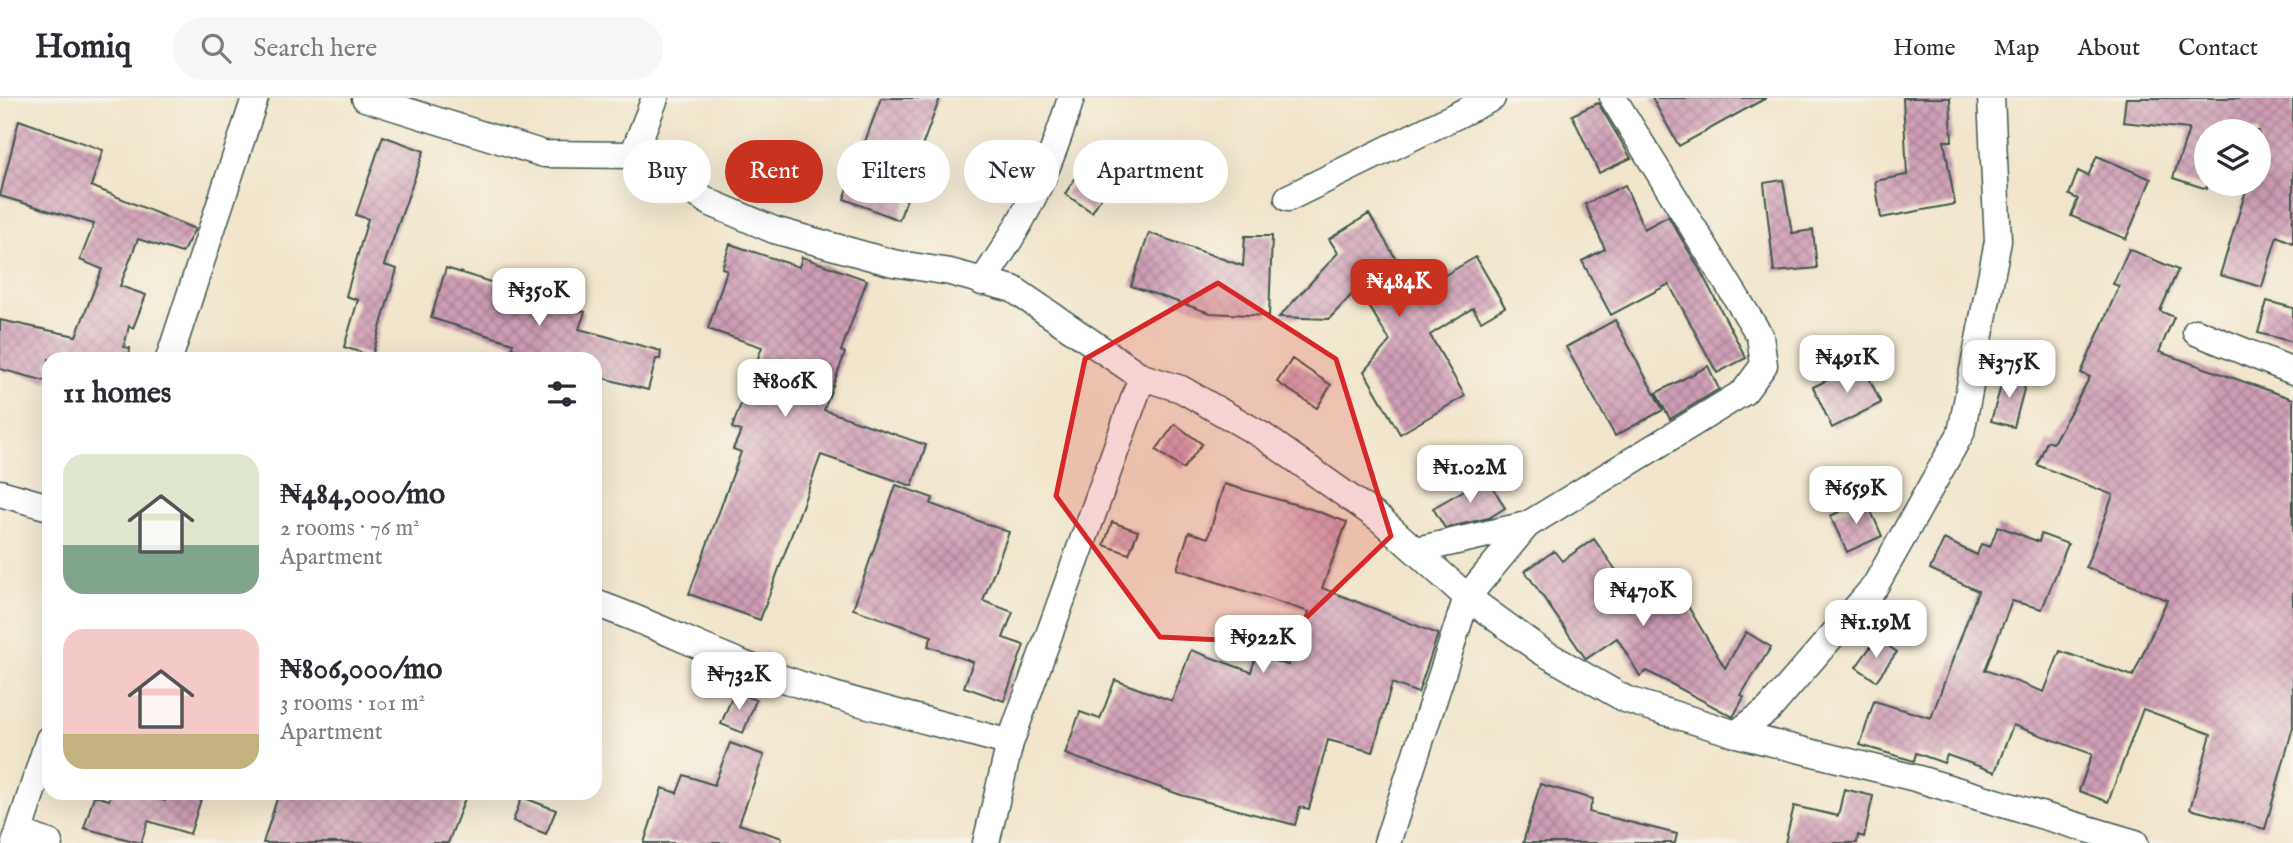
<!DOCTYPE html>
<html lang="en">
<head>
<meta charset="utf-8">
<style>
  :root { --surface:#fff; --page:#f7f7f7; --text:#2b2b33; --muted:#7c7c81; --line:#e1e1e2; --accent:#c8321e }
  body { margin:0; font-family:"IM FELL English",serif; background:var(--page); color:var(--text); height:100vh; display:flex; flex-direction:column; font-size:26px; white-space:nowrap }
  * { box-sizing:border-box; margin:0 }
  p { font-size:23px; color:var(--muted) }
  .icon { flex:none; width:38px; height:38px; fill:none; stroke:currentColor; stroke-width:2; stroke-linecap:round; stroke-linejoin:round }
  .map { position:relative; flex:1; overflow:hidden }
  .side { position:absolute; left:42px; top:254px; width:560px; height:448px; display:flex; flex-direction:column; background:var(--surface); border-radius:21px; box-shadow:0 7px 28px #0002 }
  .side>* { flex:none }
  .top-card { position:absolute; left:623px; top:42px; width:665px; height:63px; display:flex; gap:14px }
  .tools { position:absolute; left:2194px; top:21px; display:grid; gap:14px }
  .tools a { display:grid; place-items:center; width:77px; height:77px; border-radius:50%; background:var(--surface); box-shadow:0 7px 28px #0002; font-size:35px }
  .price { position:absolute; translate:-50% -60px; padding:0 16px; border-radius:14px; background:#fff; color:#222; font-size:23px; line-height:46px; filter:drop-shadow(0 2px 4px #0008) }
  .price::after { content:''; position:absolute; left:50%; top:42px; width:21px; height:16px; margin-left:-10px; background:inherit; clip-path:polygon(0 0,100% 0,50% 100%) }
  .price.active { background:var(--accent); color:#fff }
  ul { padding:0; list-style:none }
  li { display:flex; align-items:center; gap:21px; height:175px; padding:0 21px }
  li span { display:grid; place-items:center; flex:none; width:196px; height:140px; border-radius:21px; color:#555 }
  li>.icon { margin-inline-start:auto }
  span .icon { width:84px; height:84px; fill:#fffc; stroke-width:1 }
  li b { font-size:30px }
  h2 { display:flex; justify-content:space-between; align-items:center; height:84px; padding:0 21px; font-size:30px }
  .tag { padding:0 24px; border-radius:32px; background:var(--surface); box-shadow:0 7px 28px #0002; font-size:24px; line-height:63px }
  .tag.active { background:var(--accent); color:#fff }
  header { display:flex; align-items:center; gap:42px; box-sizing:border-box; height:98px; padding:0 35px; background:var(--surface); border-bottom:2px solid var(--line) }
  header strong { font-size:33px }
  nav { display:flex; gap:38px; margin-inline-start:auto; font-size:24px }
  .search { width:490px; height:63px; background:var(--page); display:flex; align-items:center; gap:18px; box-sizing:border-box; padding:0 24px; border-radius:38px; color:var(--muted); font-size:26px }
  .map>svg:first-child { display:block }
</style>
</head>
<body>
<header>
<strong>Homiq</strong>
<div class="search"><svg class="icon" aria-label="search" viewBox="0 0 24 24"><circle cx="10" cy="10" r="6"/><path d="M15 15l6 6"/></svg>Search here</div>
<nav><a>Home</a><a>Map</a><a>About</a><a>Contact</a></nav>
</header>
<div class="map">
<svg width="2293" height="745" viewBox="0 0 2293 745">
  <defs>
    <pattern id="building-cross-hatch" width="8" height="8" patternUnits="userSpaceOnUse" patternTransform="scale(1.75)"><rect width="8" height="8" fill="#cf9db5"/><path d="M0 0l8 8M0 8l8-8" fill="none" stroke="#a78194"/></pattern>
  </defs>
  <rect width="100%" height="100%" fill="#f7f3e8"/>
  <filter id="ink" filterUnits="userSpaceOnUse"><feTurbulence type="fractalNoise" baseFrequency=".0143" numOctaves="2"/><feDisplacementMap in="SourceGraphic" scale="14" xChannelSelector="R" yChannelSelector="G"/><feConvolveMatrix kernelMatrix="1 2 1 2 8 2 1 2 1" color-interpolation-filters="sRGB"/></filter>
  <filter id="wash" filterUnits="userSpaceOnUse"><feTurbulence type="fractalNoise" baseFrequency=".00686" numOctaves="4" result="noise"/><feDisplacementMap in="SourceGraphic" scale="28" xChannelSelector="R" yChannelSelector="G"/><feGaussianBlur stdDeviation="1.57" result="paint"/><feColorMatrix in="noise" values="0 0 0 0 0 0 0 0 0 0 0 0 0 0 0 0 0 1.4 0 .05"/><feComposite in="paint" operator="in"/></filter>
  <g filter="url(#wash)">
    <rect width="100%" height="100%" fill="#f1e5cb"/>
    <g id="blocks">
      <path fill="url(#building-cross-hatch)" d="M881 0H940L918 59 922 61 899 122 844 101Z
        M1652 0H1766L1679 48Z
        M1903 0H1950L1952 43H1944L1955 106 1881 120 1875 83 1907 77Z
        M2126 0H2293V145L2277 138 2262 189 2220 177 2248 86H2259V33H2207V91L2173 80 2189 31 2123 24Z
        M1598 5 1631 60 1599 75 1572 17Z
        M19 22 103 52 91 88 195 131 182 155 138 141 120 188 146 197 133 230 129 228 124 249 130 250 129 261H49V284L0 271V222L76 238 102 171 80 162 94 126 0 98Z
        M383 38 424 53 384 167 397 171 372 258 344 249 358 202 346 198 368 121 356 117Z
        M2097 58 2151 81 2126 141 2071 118 2078 101 2069 97 2078 73 2088 78Z
        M1083 68 1110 85 1092 114 1065 96Z
        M1783 82 1792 135 1813 132 1817 170 1774 174 1764 85Z
        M1625 87 1644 131 1668 118 1699 170 1746 260 1717 275 1669 186 1611 217 1582 163 1605 151 1585 106Z
        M1369 116 1416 194 1476 159 1505 209 1481 223 1473 210 1430 237 1465 298 1400 336 1364 273 1390 243 1358 190 1329 221 1279 219 1338 155 1329 141Z
        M1149 135 1243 168 1245 138H1272L1269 218 1210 215 1131 188Z
        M730 146 799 169 802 159 867 182 841 253 845 255 824 312 926 347 912 388 821 357 760 522 689 496 741 354 733 351 741 333 732 330 762 249 708 231 727 172 722 170Z
        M2129 151 2178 172 2160 213 2174 219 2159 254 2293 301V629L2265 731 2190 711 2211 636 2143 611 2108 704 2079 693 2092 656 2013 627 1995 674 1947 657 1944 665 1916 655 1914 663 1860 647 1874 603 1931 620 1978 493 1930 471 1944 441 1977 457 1981 446 1990 449 1998 428 2039 444 2041 436 2068 446 2042 511 2012 503 1985 572 2044 594 2060 553 2133 578 2167 502 2086 469 2113 397 2037 367 2047 343 2053 345 2090 279 2081 275 2119 188 2113 186Z
        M446 170 585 214 579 231 661 253 660 261H656L648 292 595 278V261H548L512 250 513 245 431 220Z
        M2267 203 2293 210V244L2258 235Z
        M1615 222 1663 312 1615 338 1566 249Z
        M1292 261 1331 287 1317 310 1277 284Z
        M1862 265 1881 305 1832 330 1813 289Z
        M1708 268 1719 291 1670 321 1656 295Z
        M2005 274 2027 280 2014 329 1991 323Z
        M1175 326 1202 346 1183 371 1156 352Z
        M1487 379 1505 410 1489 420 1445 430 1433 410Z
        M1224 386 1308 410 1347 424 1322 490 1438 536 1418 595 1392 585 1373 654 1328 642 1309 711 1300 709 1295 727 1181 697 1065 656 1080 614 1100 621 1115 582 1172 603 1191 552 1251 574 1256 558 1288 567 1309 514 1177 471 1189 434 1208 440Z
        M896 387 933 400 931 406 1009 434 983 503 1013 514 1003 540 1024 547 1004 603 964 589 973 564 928 548 932 538 853 511Z
        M1866 402 1882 438 1847 454 1830 418Z
        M1112 424 1138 433 1129 456 1104 447Z
        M1594 441 1644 512 1678 492 1725 570 1746 534 1771 549 1741 597 1744 599 1733 619 1647 573 1640 578 1617 540 1586 561 1525 473 1554 453 1562 463Z
        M1877 540 1897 554 1876 583 1856 569Z
        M734 594 756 602 743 635 721 626Z
        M730 645 764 657 739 726 782 740 781 745H644L662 690 677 695 684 677 714 687Z
        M1540 686 1593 701 1589 714 1677 736 1675 745H1523Z
        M1844 691 1873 698 1864 739 1858 737 1857 745H1785L1794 708 1838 718Z
        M112 695H141L165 703 168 695H203L190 736 148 723 141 745 84 730 94 698 109 702Z
        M279 695H467L448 745H263Z
        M522 699 556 712 546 736 513 723Z"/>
    </g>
  </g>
  <g filter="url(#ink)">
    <use href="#blocks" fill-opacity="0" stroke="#3e564b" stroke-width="2"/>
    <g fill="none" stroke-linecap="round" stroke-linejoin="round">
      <g stroke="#3e564b" stroke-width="29">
        <path id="minor" d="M365 0 544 56 633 57 711 105 774 132 893 165 950 174 1013 191 1142 279 1181 291 1263 338 1380 421 1467 499 1541 553 1625 601 1736 636 1915 680 2135 745
          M633 57 655 0
          M1288 100 1492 0
          M982 184C1027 119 1048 75 1071 0
          M2196 234 2293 273
          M169 261 255 0
          M0 395 49 409
          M1417 452 1527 427 1744 294 1764 267 1760 238 1613 0
          M595 505C646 523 693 546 743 566 828 600 921 620 1010 645
          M1736 636 1769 611 1875 488 1961 335 1998 143 1991 0
          M19 734 49 745
          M15 745 49 641
          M986 745 1010 645 1142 279
          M1387 745 1467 499 1527 427"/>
      </g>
      <use href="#minor" stroke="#fff" stroke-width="26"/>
    </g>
  </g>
  <path fill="#d62828" fill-opacity="0.2" stroke="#d62828" stroke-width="5" stroke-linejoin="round" d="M1218 185 1336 261 1391 438 1280 545 1160 539 1056 398 1085 261Z"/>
</svg>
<div class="tools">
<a><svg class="icon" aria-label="layers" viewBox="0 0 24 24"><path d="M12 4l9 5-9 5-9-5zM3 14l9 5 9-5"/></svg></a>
</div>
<b class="price active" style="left:1399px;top:221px">₦484K</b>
<b class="price" style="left:539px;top:230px">₦350K</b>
<b class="price" style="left:1847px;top:297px">₦491K</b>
<b class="price" style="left:2009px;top:302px">₦375K</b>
<b class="price" style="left:785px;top:321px">₦806K</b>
<b class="price" style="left:1470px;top:407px">₦1.02M</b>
<b class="price" style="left:1856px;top:428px">₦659K</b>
<b class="price" style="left:1643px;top:530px">₦470K</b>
<b class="price" style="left:1876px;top:562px">₦1.19M</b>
<b class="price" style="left:1263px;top:577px">₦922K</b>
<b class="price" style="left:739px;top:614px">₦732K</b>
<div class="top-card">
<a class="tag">Buy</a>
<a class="tag active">Rent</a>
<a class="tag">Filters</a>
<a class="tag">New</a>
<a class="tag">Apartment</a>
</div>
<section class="side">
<h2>11 homes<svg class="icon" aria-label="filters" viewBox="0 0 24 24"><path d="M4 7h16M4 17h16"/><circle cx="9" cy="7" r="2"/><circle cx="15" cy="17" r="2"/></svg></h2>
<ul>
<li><span style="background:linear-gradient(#dfe7d0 65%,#7fa58c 0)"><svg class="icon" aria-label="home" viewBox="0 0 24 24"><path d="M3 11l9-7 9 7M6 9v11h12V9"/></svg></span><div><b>₦484,000/mo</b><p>2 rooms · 76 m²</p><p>Apartment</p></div></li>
<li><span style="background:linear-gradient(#f6c9c9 75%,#c2b280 0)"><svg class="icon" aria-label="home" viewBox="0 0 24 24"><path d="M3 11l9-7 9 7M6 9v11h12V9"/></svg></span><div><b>₦806,000/mo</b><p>3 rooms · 101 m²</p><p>Apartment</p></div></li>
</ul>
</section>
</div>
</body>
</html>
